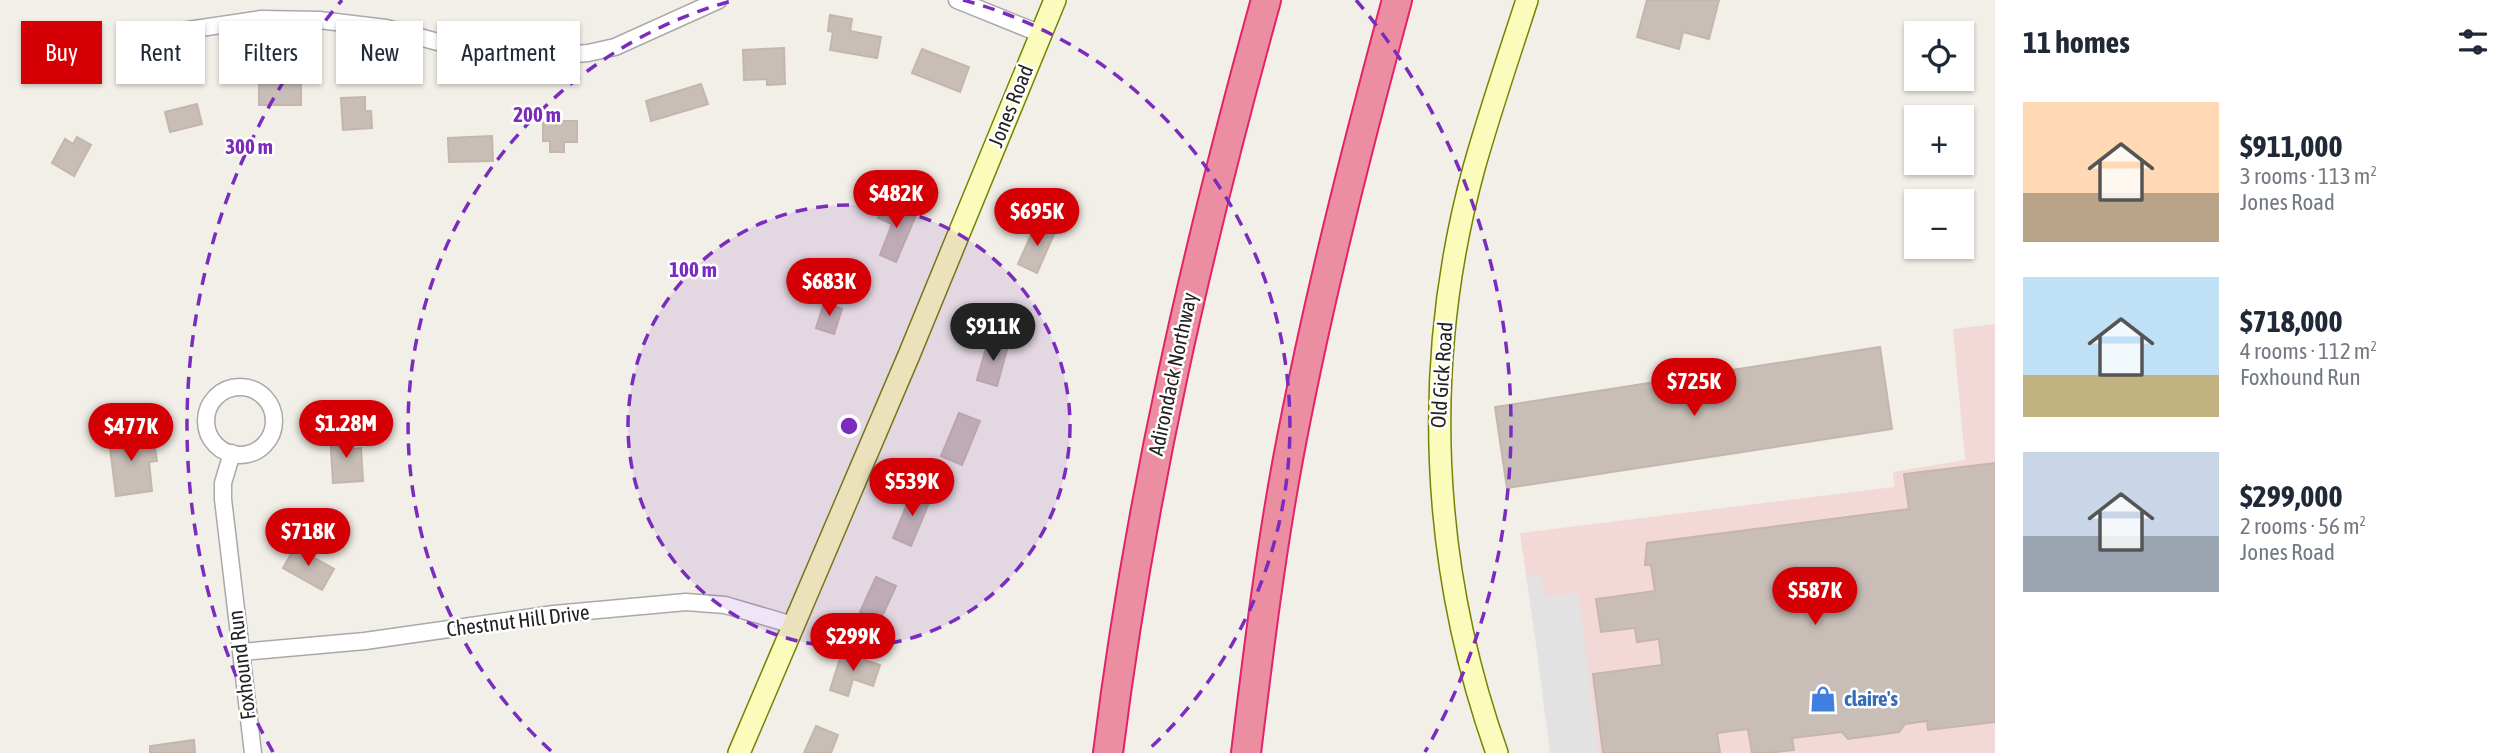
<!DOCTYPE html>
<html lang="en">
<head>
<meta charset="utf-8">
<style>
  :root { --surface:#fff; --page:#f2f2f3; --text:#1f2937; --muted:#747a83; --accent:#d40006 }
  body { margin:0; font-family:"Asap Condensed",sans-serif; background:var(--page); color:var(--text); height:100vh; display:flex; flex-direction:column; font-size:26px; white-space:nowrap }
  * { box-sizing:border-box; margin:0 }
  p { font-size:23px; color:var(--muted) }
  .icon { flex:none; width:38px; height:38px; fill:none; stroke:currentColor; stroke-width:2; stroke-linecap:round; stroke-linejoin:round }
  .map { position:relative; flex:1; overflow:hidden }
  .panel { display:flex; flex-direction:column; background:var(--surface); width:525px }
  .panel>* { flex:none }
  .banner { position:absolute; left:21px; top:21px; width:665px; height:63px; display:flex; gap:14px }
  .fabs { position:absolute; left:1904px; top:21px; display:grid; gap:14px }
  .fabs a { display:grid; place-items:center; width:70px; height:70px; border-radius:0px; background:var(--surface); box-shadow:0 2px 5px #0004; font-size:35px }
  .price { position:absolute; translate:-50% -60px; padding:0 16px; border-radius:24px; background:var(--accent); color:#fff; font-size:23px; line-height:46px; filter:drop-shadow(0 2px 4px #0008) }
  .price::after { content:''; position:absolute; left:50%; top:42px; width:21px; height:16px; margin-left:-10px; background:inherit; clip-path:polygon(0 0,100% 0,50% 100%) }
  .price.selected { background:#222; color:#fff }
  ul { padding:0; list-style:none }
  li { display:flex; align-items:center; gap:21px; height:175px; padding:0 28px }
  li span { display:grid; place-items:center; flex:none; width:196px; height:140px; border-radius:0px; color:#555 }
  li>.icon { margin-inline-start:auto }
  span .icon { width:84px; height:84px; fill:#fffc; stroke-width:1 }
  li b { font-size:30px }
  h2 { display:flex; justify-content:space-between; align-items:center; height:84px; padding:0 28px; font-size:30px }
  .chip { padding:0 24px; border-radius:0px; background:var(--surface); box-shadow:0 2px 5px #0004; font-size:24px; line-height:63px }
  .chip.selected { background:var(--accent); color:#fff }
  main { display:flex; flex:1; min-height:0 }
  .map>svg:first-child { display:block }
</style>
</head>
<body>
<main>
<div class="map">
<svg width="1995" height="753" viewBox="0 0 1995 753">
  <rect width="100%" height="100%" fill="#f2efe8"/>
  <path fill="#f3d8d8" d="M1995 324V753H1552L1520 533 1894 487 1893 472 1965 460 1953 329Z"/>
  <path fill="#e2e2e2" d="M1541 573 1544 597 1578 593 1599 753H1550L1527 575Z"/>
  <path fill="#c8beb7" stroke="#c5b5aa" stroke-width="2" d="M1647 0H1719L1709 39 1683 32 1679 49 1637 37Z
    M830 15 852 19 850 31 881 37 877 58 830 50 833 32 828 31Z
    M68 28 78 67 57 73 46 34Z
    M784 48 785 84 767 85V79L744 80 743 50Z
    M922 49 969 67 960 92 912 73Z
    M259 84H301V105H259Z
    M701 84 708 104 651 121 646 101Z
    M365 97V111H371L372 128 343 130 341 98Z
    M197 104 202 124 170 132 165 112Z
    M543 121H577V142H564V152H550V141H543Z
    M492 136 493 161 449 162 448 138Z
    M77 137 91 145 74 176 52 163 65 139 73 144Z
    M884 202 916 215 896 262 880 255 892 224 878 218Z
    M1036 224 1055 232 1037 273 1018 264Z
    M824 303 842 309 834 334 816 328Z
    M988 341 1008 346 997 386 977 380Z
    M1880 347 1892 429 1507 488 1495 407Z
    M959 413 980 421 962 465 941 456Z
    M131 428 133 444 154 442 157 461 149 462 152 491 116 496 108 431Z
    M351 434 352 449 361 448 363 481 333 483 330 435Z
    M1995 463V722L1928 730 1927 721 1905 724 1899 732 1848 739 1842 732 1792 738 1794 750 1768 753H1752L1748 729 1717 733 1720 753H1603L1593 674 1662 665 1659 639 1637 642 1635 628 1601 632 1596 599 1655 591 1651 565H1645L1647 543 1909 509 1904 474Z
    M913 490 931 498 911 546 893 538Z
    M295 547 334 569 322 590 283 568Z
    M876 577 896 586 880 621 860 612Z
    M842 652 880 665 873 686 853 679 848 696 830 690Z
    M816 726 838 735 831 753H804Z
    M194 740 195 753H150V746Z"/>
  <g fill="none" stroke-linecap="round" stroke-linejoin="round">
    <g stroke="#a9a9a9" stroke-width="19">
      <path id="street" d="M957 0 1041 34
        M161 34 261 19 319 20 386 28 475 52 525 58 588 53 615 47 719 0
        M206 421a34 34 0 1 1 68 0a34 34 0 1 1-68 0Z
        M232 453 223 483V499L253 753
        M241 652 365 641 554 614 686 602 725 605 793 625"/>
    </g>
    <g stroke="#778200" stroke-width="24">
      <path id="secondary" d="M739 753 909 355 1055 0
        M1497 753C1430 564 1421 362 1474 168 1490 111 1509 56 1527 0"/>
    </g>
    <g stroke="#e3226a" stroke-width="32">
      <path id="highway" d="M1108 753C1140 496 1197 249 1266 0
        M1246 753C1258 655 1270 556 1288 459 1317 304 1356 152 1397 0"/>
    </g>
    <use href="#street" stroke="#fff" stroke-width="16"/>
    <use href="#secondary" stroke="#fbfcbc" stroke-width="21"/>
    <use href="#highway" stroke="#ec8ea2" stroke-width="28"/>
  </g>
  <circle cx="849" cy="426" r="221" fill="#7b2cbf" fill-opacity=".12"/>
  <g fill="none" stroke="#7b2cbf" stroke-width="3.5" stroke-dasharray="12 9">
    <circle cx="849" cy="426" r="221"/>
    <path d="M551 751A441 441 0 0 1 735 0M963 0A441 441 0 0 1 1147 751"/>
    <path d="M273 752A662 662 0 0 1 342 0M1356 0A662 662 0 0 1 1425 752"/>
  </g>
  <defs>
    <g id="shop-bare" transform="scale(2.1)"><path d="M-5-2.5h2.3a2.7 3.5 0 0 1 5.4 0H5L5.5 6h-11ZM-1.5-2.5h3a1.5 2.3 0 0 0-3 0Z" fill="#3f7fe0" stroke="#fff" stroke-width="2.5" paint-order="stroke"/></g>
  </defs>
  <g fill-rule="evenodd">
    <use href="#shop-bare" x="1823" y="699"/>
  </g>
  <g text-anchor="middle" stroke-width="5" stroke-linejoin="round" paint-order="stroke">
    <g font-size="21" fill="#222" stroke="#fff">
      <text transform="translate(1011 106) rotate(-68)" y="7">Jones Road</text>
      <text transform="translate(1173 374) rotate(-78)" y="7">Adirondack Northway</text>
      <text transform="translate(1442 375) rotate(-86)" y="7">Old Gick Road</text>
      <text transform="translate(518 621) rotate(-7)" y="7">Chestnut Hill Drive</text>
      <text transform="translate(242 665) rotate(-97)" y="7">Foxhound Run</text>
    </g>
    <g font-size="21" font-weight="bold" fill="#366cbe" stroke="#fff" text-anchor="start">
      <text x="1844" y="706">claire's</text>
    </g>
  </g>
  <circle cx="849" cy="426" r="10" fill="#7b2cbf" stroke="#fff" stroke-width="3.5"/>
  <g font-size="21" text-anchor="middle" font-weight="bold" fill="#7b2cbf" stroke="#fff" stroke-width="5" stroke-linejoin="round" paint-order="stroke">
    <text x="537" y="122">200 m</text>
    <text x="249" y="154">300 m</text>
    <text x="693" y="277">100 m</text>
  </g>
</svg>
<div class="fabs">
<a><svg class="icon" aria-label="locate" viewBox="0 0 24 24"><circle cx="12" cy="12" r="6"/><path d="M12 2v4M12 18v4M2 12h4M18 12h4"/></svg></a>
<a>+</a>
<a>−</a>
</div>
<b class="price" style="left:896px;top:230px">$482K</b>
<b class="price" style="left:1037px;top:248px">$695K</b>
<b class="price" style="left:829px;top:318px">$683K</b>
<b class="price selected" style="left:993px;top:363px">$911K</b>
<b class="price" style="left:1694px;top:418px">$725K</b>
<b class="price" style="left:346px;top:460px">$1.28M</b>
<b class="price" style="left:131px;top:463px">$477K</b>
<b class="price" style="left:912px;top:518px">$539K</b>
<b class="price" style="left:308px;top:568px">$718K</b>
<b class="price" style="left:1815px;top:627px">$587K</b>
<b class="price" style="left:853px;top:673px">$299K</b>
<div class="banner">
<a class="chip selected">Buy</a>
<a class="chip">Rent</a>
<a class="chip">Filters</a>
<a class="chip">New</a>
<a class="chip">Apartment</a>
</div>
</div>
<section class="panel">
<h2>11 homes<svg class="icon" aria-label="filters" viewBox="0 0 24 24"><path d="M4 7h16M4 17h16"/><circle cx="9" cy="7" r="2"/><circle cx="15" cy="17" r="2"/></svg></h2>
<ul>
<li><span style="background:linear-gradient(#ffd9b3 65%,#b9a48a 0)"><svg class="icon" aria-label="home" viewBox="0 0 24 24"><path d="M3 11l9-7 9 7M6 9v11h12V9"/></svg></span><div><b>$911,000</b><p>3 rooms · 113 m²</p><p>Jones Road</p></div></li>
<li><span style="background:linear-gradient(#bfe0f5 70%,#c2b280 0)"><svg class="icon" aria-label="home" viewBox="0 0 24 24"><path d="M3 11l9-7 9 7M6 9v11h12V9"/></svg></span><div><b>$718,000</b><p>4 rooms · 112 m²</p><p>Foxhound Run</p></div></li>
<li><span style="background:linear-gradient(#c9d6e8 60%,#9aa5b1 0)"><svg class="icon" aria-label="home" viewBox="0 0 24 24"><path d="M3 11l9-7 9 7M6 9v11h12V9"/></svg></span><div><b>$299,000</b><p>2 rooms · 56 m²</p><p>Jones Road</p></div></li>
</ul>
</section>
</main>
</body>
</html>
